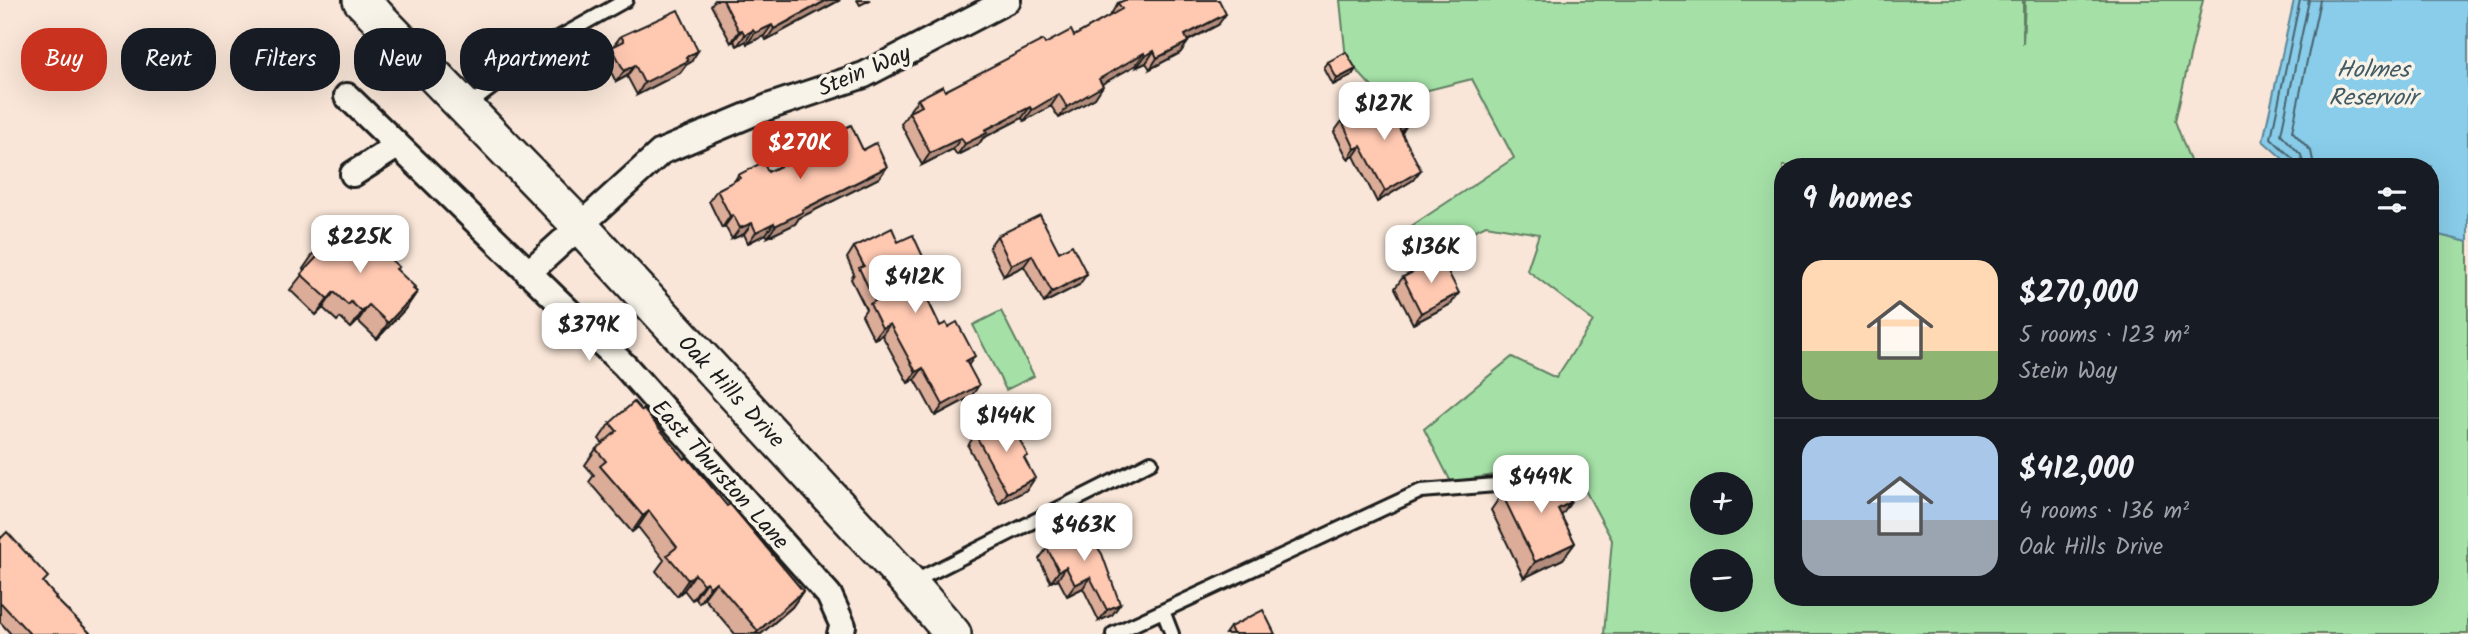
<!DOCTYPE html>
<html lang="en">
<head>
<meta charset="utf-8">
<style>
  :root { --surface:#171b24; --page:#242831; --text:#f1f3f6; --muted:#9ea1a6; --line:#363941; --accent:#c8321e }
  body { margin:0; font-family:Kalam,sans-serif; background:var(--page); color:var(--text); height:100vh; display:flex; flex-direction:column; font-size:26px; white-space:nowrap }
  * { box-sizing:border-box; margin:0 }
  p { font-size:23px; color:var(--muted) }
  .icon { flex:none; width:38px; height:38px; fill:none; stroke:currentColor; stroke-width:2; stroke-linecap:round; stroke-linejoin:round }
  .map { position:relative; flex:1; overflow:hidden }
  .side { position:absolute; left:1774px; top:158px; width:665px; height:448px; display:flex; flex-direction:column; background:var(--surface); border-radius:28px; box-shadow:0 7px 28px #0002 }
  .side>* { flex:none }
  .top-card { position:absolute; left:21px; top:28px; width:665px; height:63px; display:flex; gap:14px }
  .tools { position:absolute; left:1690px; top:472px; display:grid; gap:14px }
  .tools a { display:grid; place-items:center; width:63px; height:63px; border-radius:50%; background:var(--surface); box-shadow:0 7px 28px #0002; font-size:35px }
  .price { position:absolute; translate:-50% -60px; padding:0 16px; border-radius:14px; background:#fff; color:#222; font-size:23px; line-height:46px; filter:drop-shadow(0 2px 4px #0008) }
  .price::after { content:''; position:absolute; left:50%; top:42px; width:21px; height:16px; margin-left:-10px; background:inherit; clip-path:polygon(0 0,100% 0,50% 100%) }
  .price.active { background:var(--accent); color:#fff }
  ul { padding:0; list-style:none }
  li { display:flex; align-items:center; gap:21px; height:175px; padding:0 28px }
  li+li { border-top:2px solid var(--line) }
  li span { display:grid; place-items:center; flex:none; width:196px; height:140px; border-radius:21px; color:#555 }
  li>.icon { margin-inline-start:auto }
  span .icon { width:84px; height:84px; fill:#fffc; stroke-width:1 }
  li b { font-size:30px }
  h2 { display:flex; justify-content:space-between; align-items:center; height:84px; padding:0 28px; font-size:30px }
  .tag { padding:0 24px; border-radius:28px; background:var(--surface); box-shadow:0 7px 28px #0002; font-size:24px; line-height:63px }
  .tag.active { background:var(--accent); color:#fff }
  .map>svg:first-child { display:block }
</style>
</head>
<body>
<div class="map">
<svg width="2468" height="634" viewBox="0 0 2468 634">
  <rect width="100%" height="100%" fill="#f9e6d8"/>
  <filter id="ink" filterUnits="userSpaceOnUse"><feTurbulence type="fractalNoise" baseFrequency=".0143" numOctaves="2"/><feDisplacementMap in="SourceGraphic" scale="14" xChannelSelector="R" yChannelSelector="G"/><feConvolveMatrix kernelMatrix="1 2 1 2 8 2 1 2 1" color-interpolation-filters="sRGB"/></filter>
  <g filter="url(#ink)">
    <path fill="#a5e1a7" stroke="#607e62" stroke-width="2" fill-rule="evenodd" d="M1340 0H2023V44L2025 0H2203L2175 121 2192 166H1783V597H2431V233L2468 242V634H1604L1612 540 1579 479 1549 466 1451 482 1424 429 1512 357 1556 378 1593 321 1527 270 1539 234 1486 225 1411 261 1407 229 1514 158 1472 79 1385 101 1346 59ZM1703 485H1741V523H1703ZM1703 562H1741V600H1703Z
      M1001 311 1034 376 1006 390 973 325Z"/>
    <path fill="#89cdea" stroke="#5d8698" stroke-width="2" d="M2294 0H2468V242L2431 233V166H2291L2263 141Z"/>
    <g fill="none" stroke-linecap="round" stroke-linejoin="round">
      <path stroke="#48636e" stroke-width="2" d="M2295 166 2293 159 2271 138 2300 0
        M2304 166 2301 155 2281 134 2309 0
        M2314 166 2311 151 2292 131 2320 0"/>
      <g stroke="#1c1c1c" stroke-width="18">
        <path id="lane" d="M466 107 558 38 626 0
          M913 582 1151 462
          M1163 611 1172 634
          M1113 634 1421 491 1496 485"/>
      </g>
      <g stroke="#1c1c1c" stroke-width="30">
        <path id="street" d="M347 96 625 366 829 595 843 626 840 634
          M353 174 397 146
          M528 273 661 152 768 107 864 75 1008 0"/>
      </g>
      <g stroke="#1c1c1c" stroke-width="40">
        <path id="secondary" d="M361 0 579 225 910 584 953 634"/>
      </g>
      <use href="#lane" stroke="#f7f3e8" stroke-width="12"/>
      <use href="#street" stroke="#f7f3e8" stroke-width="24"/>
      <use href="#secondary" stroke="#f7f3e8" stroke-width="35"/>
    </g>
    <path fill="#dbac98" stroke="#1c1c1c" stroke-width="2" d="M715 0H840L766 40 764 36 747 44 746 41 737 46 734 41 731 43 711 5Z
      M857 0H870L860 5Z
      M1118 3 1218 25 1188 41V42L1180 53 1150 69 1146 63 1137 67 1136 65 1102 84 1095 98 1059 118 1051 106 1024 121 1022 118 983 138 979 144 957 155 953 149 922 165 901 124 909 112 911 111 910 110 918 99 945 91 1045 44 1074 36 1111 15V14Z
      M621 36 691 62 686 65 680 73 637 95 627 76 616 82 604 58Z
      M1328 62 1352 75 1333 85 1324 68Z
      M1342 121 1408 123 1402 133 1413 180 1377 202 1354 156 1348 159 1334 132Z
      M827 137 863 150 887 167 879 178 799 218 795 224 768 237 766 234 748 243 744 234 732 239 725 226 722 228 709 201 717 190 734 182 738 175 768 172 820 146Z
      M997 236 1059 252 1079 285 1044 303 1024 266 1004 276 989 247Z
      M340 242 397 270 417 292 406 308 377 339 358 321 351 328 340 318 337 321 323 308 316 315 290 290 305 271 303 269 314 253Z
      M898 242 925 261 918 272 915 273 940 326 969 366 971 397 935 416 915 379 908 383 882 335 874 339 862 315 866 309 851 279 854 274 847 258 854 247Z
      M1403 277 1451 304 1413 324 1395 288Z
      M610 423 685 459 803 591 792 607 761 634H735L704 598 699 603 695 598 692 600 684 590 677 596 656 571 664 560 638 527 632 532 589 482 594 475 585 465 596 449 603 444 599 439Z
      M975 434 1025 460 1027 490 999 504 968 446Z
      M1502 494 1561 516 1575 543 1563 559 1524 578 1491 510Z
      M0 537 44 583 55 598 91 634H11L0 622Z
      M1053 540 1120 604 1112 615 1099 621 1083 588 1067 596 1058 579 1051 582 1039 559Z
      M1230 627 1275 634H1225Z"/>
    <path fill="#b28c7c" stroke="#1c1c1c" stroke-width="2" d="M827 0H840L766 40 774 29Z
      M1226 14 1218 25 1177 46 1185 35Z
      M772 25 764 36 747 44 755 33Z
      M742 30 734 41 731 43 739 31Z
      M753 30 746 41 737 46 745 35Z
      M1188 42 1180 53 1150 69 1157 58Z
      M698 51 691 62 686 65 680 73 637 95 644 83 686 57Z
      M1154 51 1146 63 1137 67 1145 56Z
      M1144 53 1136 65 1091 90 1099 79Z
      M635 65 627 76 616 82 624 71Z
      M1356 69 1352 75 1333 85 1337 79Z
      M1103 86 1095 98 1059 118 1067 107Z
      M1059 94 1051 106 1024 121 1032 110Z
      M1030 107 1022 118 983 138 979 144 957 155 965 144 985 130Z
      M1408 123 1401 133 1399 128Z
      M961 138 953 149 922 165 930 153Z
      M1361 146 1354 156 1348 159 1355 149Z
      M887 167 879 178 799 218 795 224 768 237 775 226 802 210Z
      M1421 170 1413 180 1377 202 1385 191Z
      M733 215 725 226 722 228 730 216Z
      M752 223 744 234 732 239 740 228Z
      M774 223 766 234 748 243 756 232Z
      M1032 255 1024 266 1004 276 1011 265Z
      M925 261 918 272 904 279 912 267Z
      M1087 274 1079 285 1044 303 1052 292Z
      M334 292 323 308 316 315 328 299Z
      M417 292 406 308 377 339 388 323Z
      M1459 293 1451 304 1413 324 1421 313Z
      M369 305 358 321 351 328 362 312Z
      M890 324 882 335 874 339 882 328Z
      M975 356 967 367 966 361Z
      M923 368 915 379 908 383 916 372Z
      M979 385 971 397 935 416 943 405Z
      M1035 478 1027 490 999 504 1007 493Z
      M1571 502 1560 518 1558 509Z
      M649 511 638 527 632 532 643 516Z
      M1575 543 1563 559 1524 578 1535 562Z
      M1066 567 1058 579 1051 582 1059 571Z
      M695 574 684 590 677 596 688 580Z
      M1090 577 1083 588 1067 596 1075 585Z
      M706 582 695 598 692 600 703 584Z
      M716 582 704 598 699 603 710 587Z
      M803 591 792 607 761 634H755Z
      M1120 604 1112 615 1099 621 1107 610Z"/>
    <path fill="#ffc8b1" stroke="#1c1c1c" stroke-width="2" d="M723 0H827L774 29 772 25 755 33 753 30 745 35 742 30 739 31Z
      M1125 0H1219L1226 14 1185 35 1188 42 1157 58 1154 51 1145 56 1144 53 1099 79 1103 86 1067 107 1059 94 1032 110 1030 107 985 130 987 133 965 144 961 138 930 153 909 112 922 106 918 99 943 86 945 91 1043 40 1045 44 1071 30 1074 36 1122 9 1118 3Z
      M678 10 698 51 686 57 688 61 644 83 635 65 624 71 612 47 624 41 621 36Z
      M1346 52 1356 69 1337 79 1328 62Z
      M1395 95 1408 123 1399 128 1421 170 1385 191 1361 146 1355 149 1342 121Z
      M851 125 863 150 876 143 887 167 802 210 803 212 775 226 774 223 756 232 752 223 740 228 733 215 730 216 717 190 740 178 738 175 763 162 768 172 811 152 829 141 827 137Z
      M1040 215 1059 252 1072 245 1087 274 1052 292 1032 255 1011 265 997 236Z
      M355 227 399 267 396 269 415 287 413 289 417 292 388 323 369 305 362 312 351 302 348 305 334 292 328 299 301 274 318 256 314 253 332 234 340 242Z
      M892 228 898 242 913 235 925 261 912 267 940 326 946 323 948 327 957 322 975 356 966 361 979 385 943 405 923 368 916 372 890 324 882 328 870 304 875 301 859 268 864 266 854 247Z
      M1441 258 1459 293 1421 313 1403 277Z
      M634 402 642 411 643 409 685 459 687 457 727 506 730 504 803 591 758 631 716 582 710 587 706 582 703 584 695 574 688 580 667 555 677 547 649 511 643 516 600 466 606 461 596 449 617 431 610 423Z
      M1008 417 1028 456 1024 458 1035 478 1007 493 975 434Z
      M1556 471 1571 502 1558 509 1575 543 1535 562 1502 494 1541 475 1542 478Z
      M1082 524 1102 554 1120 604 1107 610 1090 577 1075 585 1066 567 1059 571 1047 548 1055 544 1053 540Z
      M7 532 48 577 43 582 56 597 55 598 91 634H30L0 602V537L1 538Z
      M1263 610 1275 634H1233L1230 627Z"/>
  </g>
  <g text-anchor="middle" stroke-width="7" stroke-linejoin="round" paint-order="stroke">
    <g font-size="23" fill="#1c1c1c" stroke="#f7f3e8">
      <text transform="translate(864 70) rotate(-23)" y="8">Stein Way</text>
      <text transform="translate(732 391) rotate(47)" y="8">Oak Hills Drive</text>
      <text transform="translate(721 474) rotate(48)" y="8">East Thurston Lane</text>
    </g>
    <g font-size="24" font-style="italic" fill="#425a64" stroke="#f7f3e8">
      <text x="2373" y="77">Holmes<tspan x="2373" dy="28">Reservoir</tspan></text>
    </g>
  </g>
</svg>
<div class="tools">
<a>+</a>
<a>−</a>
</div>
<b class="price" style="left:1384px;top:142px">$127K</b>
<b class="price active" style="left:800px;top:181px">$270K</b>
<b class="price" style="left:360px;top:275px">$225K</b>
<b class="price" style="left:1431px;top:285px">$136K</b>
<b class="price" style="left:915px;top:315px">$412K</b>
<b class="price" style="left:589px;top:363px">$379K</b>
<b class="price" style="left:1006px;top:454px">$144K</b>
<b class="price" style="left:1541px;top:515px">$449K</b>
<b class="price" style="left:1084px;top:563px">$463K</b>
<div class="top-card">
<a class="tag active">Buy</a>
<a class="tag">Rent</a>
<a class="tag">Filters</a>
<a class="tag">New</a>
<a class="tag">Apartment</a>
</div>
<section class="side">
<h2>9 homes<svg class="icon" aria-label="filters" viewBox="0 0 24 24"><path d="M4 7h16M4 17h16"/><circle cx="9" cy="7" r="2"/><circle cx="15" cy="17" r="2"/></svg></h2>
<ul>
<li><span style="background:linear-gradient(#ffd9b3 65%,#8fb573 0)"><svg class="icon" aria-label="home" viewBox="0 0 24 24"><path d="M3 11l9-7 9 7M6 9v11h12V9"/></svg></span><div><b>$270,000</b><p>5 rooms · 123 m²</p><p>Stein Way</p></div></li>
<li><span style="background:linear-gradient(#a9c7e8 60%,#9aa5b1 0)"><svg class="icon" aria-label="home" viewBox="0 0 24 24"><path d="M3 11l9-7 9 7M6 9v11h12V9"/></svg></span><div><b>$412,000</b><p>4 rooms · 136 m²</p><p>Oak Hills Drive</p></div></li>
</ul>
</section>
</div>
</body>
</html>
